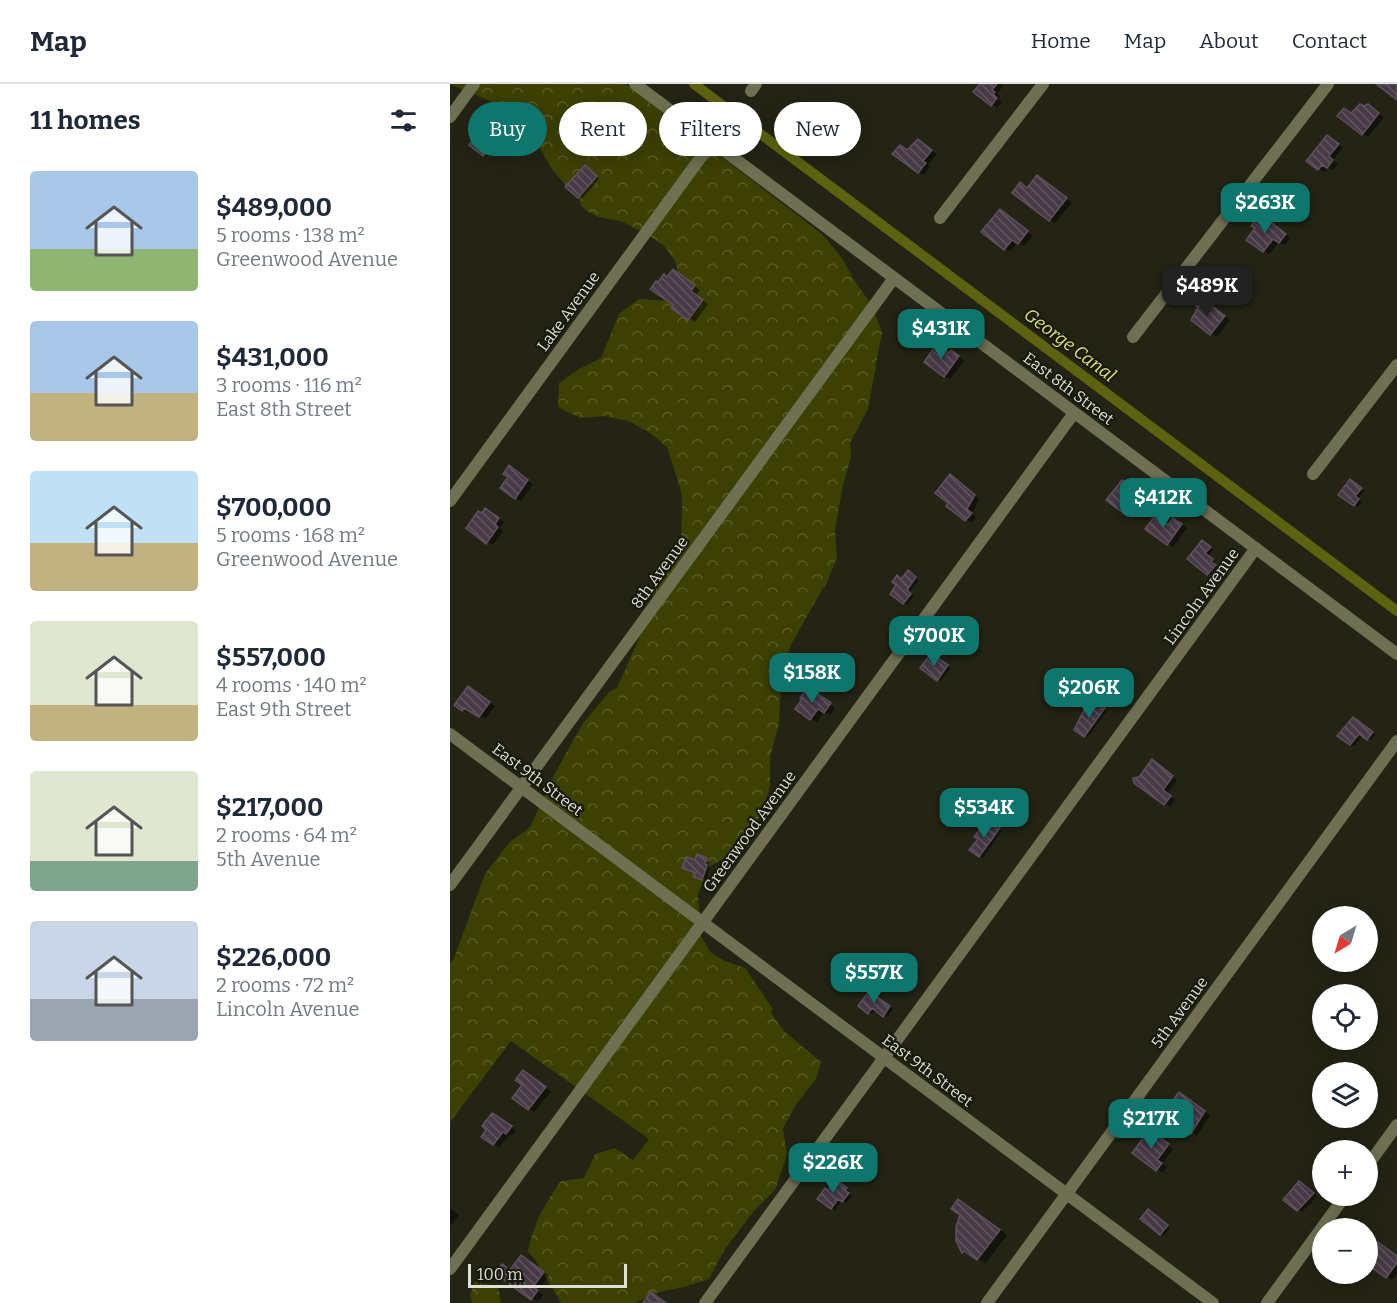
<!DOCTYPE html>
<html lang="en">
<head>
<meta charset="utf-8">
<style>
  :root { --surface:#fff; --page:#f6f6f7; --text:#1f2937; --muted:#747a83; --line:#e0e1e3; --accent:#0f766e }
  body { margin:0; font-family:Bitter,serif; background:var(--page); color:var(--text); height:100vh; display:flex; flex-direction:column; font-size:22px; white-space:nowrap }
  * { box-sizing:border-box; margin:0 }
  p { font-size:20px; color:var(--muted) }
  .icon { flex:none; width:33px; height:33px; fill:none; stroke:currentColor; stroke-width:2; stroke-linecap:round; stroke-linejoin:round }
  .map { position:relative; flex:1; overflow:hidden }
  .drawer { display:flex; flex-direction:column; background:var(--surface); width:450px }
  .drawer>* { flex:none }
  .banner { position:absolute; left:18px; top:18px; width:570px; height:54px; display:flex; gap:12px }
  .needle { width:39px; rotate:218deg }
  .controls { position:absolute; left:862px; top:822px; display:grid; gap:12px }
  .controls a { display:grid; place-items:center; width:66px; height:66px; border-radius:50%; background:var(--surface); box-shadow:0 3px 15px #0003; font-size:30px }
  .scale { position:absolute; left:18px; bottom:15px; width:159px; box-sizing:border-box; padding-left:6px; border:3px solid #dedfd5; border-top:0; font-size:16px; line-height:21px; white-space:nowrap; color:#dedfd5; -webkit-text-stroke:4px #191a0b; paint-order:stroke }
  .price { position:absolute; translate:-50% -51px; padding:0 14px; border-radius:12px; background:var(--accent); color:#fff; font-size:20px; line-height:39px; filter:drop-shadow(0 2px 3px #0008) }
  .price::after { content:''; position:absolute; left:50%; top:36px; width:18px; height:14px; margin-left:-9px; background:inherit; clip-path:polygon(0 0,100% 0,50% 100%) }
  .price.active { background:#222; color:#fff }
  ul { padding:0; list-style:none }
  li { display:flex; align-items:center; gap:18px; height:150px; padding:0 30px }
  li span { display:grid; place-items:center; flex:none; width:168px; height:120px; border-radius:6px; color:#555 }
  li>.icon { margin-inline-start:auto }
  span .icon { width:72px; height:72px; fill:#fffc; stroke-width:1 }
  li b { font-size:26px }
  h2 { display:flex; justify-content:space-between; align-items:center; height:72px; padding:0 30px; font-size:26px }
  .chip { padding:0 21px; border-radius:27px; background:var(--surface); box-shadow:0 3px 15px #0003; font-size:21px; line-height:54px }
  .chip.active { background:var(--accent); color:#fff }
  header { display:flex; align-items:center; gap:36px; box-sizing:border-box; height:84px; padding:0 30px; background:var(--surface); border-bottom:2px solid var(--line) }
  header strong { font-size:28px }
  nav { display:flex; gap:33px; margin-inline-start:auto; font-size:21px }
  main { display:flex; flex:1; min-height:0 }
  .map>svg:first-child { display:block }
</style>
</head>
<body>
<header>
<strong>Map</strong>
<nav><a>Home</a><a>Map</a><a>About</a><a>Contact</a></nav>
</header>
<main>
<section class="drawer">
<h2>11 homes<svg class="icon" aria-label="filters" viewBox="0 0 24 24"><path d="M4 7h16M4 17h16"/><circle cx="9" cy="7" r="2"/><circle cx="15" cy="17" r="2"/></svg></h2>
<ul>
<li><span style="background:linear-gradient(#a9c7e8 65%,#8fb573 0)"><svg class="icon" aria-label="home" viewBox="0 0 24 24"><path d="M3 11l9-7 9 7M6 9v11h12V9"/></svg></span><div><b>$489,000</b><p>5 rooms · 138 m²</p><p>Greenwood Avenue</p></div></li>
<li><span style="background:linear-gradient(#a9c7e8 60%,#c2b280 0)"><svg class="icon" aria-label="home" viewBox="0 0 24 24"><path d="M3 11l9-7 9 7M6 9v11h12V9"/></svg></span><div><b>$431,000</b><p>3 rooms · 116 m²</p><p>East 8th Street</p></div></li>
<li><span style="background:linear-gradient(#bfe0f5 60%,#c2b280 0)"><svg class="icon" aria-label="home" viewBox="0 0 24 24"><path d="M3 11l9-7 9 7M6 9v11h12V9"/></svg></span><div><b>$700,000</b><p>5 rooms · 168 m²</p><p>Greenwood Avenue</p></div></li>
<li><span style="background:linear-gradient(#dfe7d0 70%,#c2b280 0)"><svg class="icon" aria-label="home" viewBox="0 0 24 24"><path d="M3 11l9-7 9 7M6 9v11h12V9"/></svg></span><div><b>$557,000</b><p>4 rooms · 140 m²</p><p>East 9th Street</p></div></li>
<li><span style="background:linear-gradient(#dfe7d0 75%,#7fa58c 0)"><svg class="icon" aria-label="home" viewBox="0 0 24 24"><path d="M3 11l9-7 9 7M6 9v11h12V9"/></svg></span><div><b>$217,000</b><p>2 rooms · 64 m²</p><p>5th Avenue</p></div></li>
<li><span style="background:linear-gradient(#c9d6e8 65%,#9aa5b1 0)"><svg class="icon" aria-label="home" viewBox="0 0 24 24"><path d="M3 11l9-7 9 7M6 9v11h12V9"/></svg></span><div><b>$226,000</b><p>2 rooms · 72 m²</p><p>Lincoln Avenue</p></div></li>
</ul>
</section>
<div class="map">
<svg width="947" height="1219" viewBox="0 0 947 1219">
  <defs>
    <pattern id="forest-crowns" width="20" height="18" patternUnits="userSpaceOnUse" patternTransform="scale(1.5)"><rect width="20" height="18" fill="#3d4003"/><path d="M2 6a3 3 0 1 1 6 0M12 15a3 3 0 1 1 6 0" fill="none" stroke="#595b27"/></pattern>
    <pattern id="building-back-hatch" width="6" height="6" patternUnits="userSpaceOnUse" patternTransform="scale(1.5)"><rect width="6" height="6" fill="#473a46"/><path d="M-1 5l2 2M0 0l6 6M5-1l2 2" fill="none" stroke="#615660"/></pattern>
  </defs>
  <rect width="100%" height="100%" fill="#232414"/>
  <path fill="url(#forest-crowns)" d="M0 0H176L372 150 392 174 404 196 421 220 432 248 418 325 400 359 401 373 393 401 385 446 387 474 375 503 373 504 342 559 332 582 329 640 320 673V703L310 733 286 757 287 769 259 782 248 811 250 836 249 848 260 868 275 877 295 884 323 925 321 929 334 947 371 978 366 995 345 1022 333 1045 337 1071 325 1106 304 1127 275 1165 259 1195 234 1203 209 1208 185 1219H111L86 1177 78 1167C85 1136 93 1123 111 1097L134 1094 145 1070 165 1064 183 1076 199 1055 61 957 0 1038V879L4 874 35 790 59 759 80 743 104 691 133 639 160 607 167 604 193 545 204 508 214 494 231 463 232 421 231 407 217 363 200 349 178 337 154 332 130 334 108 323 109 299 129 285 151 274 169 230 189 215 221 217 229 192 225 177 214 162 203 154 173 138 149 133 139 128 132 123 129 115 103 87 79 45 56 24Z
    M25 1197 48 1203 51 1219H22L20 1211Z"/>
  <path fill="#0007" d="M530 0H550L553 2 547 10 550 12 548 15 552 18 547 24 542 20Z
    M914 24 924 25 934 33 918 53 913 50 902 31Z
    M34 49 47 60 37 73 34 71Z
    M883 56 893 64 883 76 888 80 883 86 878 83 874 88 869 85Z
    M473 60 487 70 478 81 480 83 474 91 469 88 457 67Z
    M138 85 149 95 132 115 129 113Z
    M593 96 622 119 605 139 564 108 578 105Z
    M556 131 583 152 574 162 567 158 560 168 555 164Z
    M816 136 840 154 835 161 829 158 819 170 814 167Z
    M229 190 250 206 246 211 258 220 245 238 223 224 225 221 209 200Z
    M758 219 780 236 767 253 761 249Z
    M500 270 507 271 514 277 500 295 494 292Z
    M65 387 83 400 71 417 65 413Z
    M506 395 529 415 522 430 526 433 522 439 516 435Z
    M904 399 914 407 908 415 912 418 908 423 891 410Z
    M678 401 685 406 680 413 688 419 686 421 690 425 684 434 658 415Z
    M41 429 54 438 49 444 53 447 43 461 37 458 32 431Z
    M729 439 737 444 723 463 718 459 719 442Z
    M756 460 763 466 758 472 765 478 764 481 768 484 762 492 739 475Z
    M461 490 469 496 459 509 464 512 457 521 442 510 452 496Z
    M481 571 501 584 491 597 472 584Z
    M24 607 45 622 35 635 20 626 18 629 13 626Z
    M364 608 385 624 380 631 374 628 367 638 347 625Z
    M646 619 657 627 638 653 626 645Z
    M907 637 925 651 921 656 913 651 904 662 901 660Z
    M707 680 727 696 717 710 725 716 720 723 690 694Z
    M541 739 552 747 533 774 521 766Z
    M247 772 260 778 258 783 260 784 256 796 249 794 247 789 245 778Z
    M423 911 443 925 437 933 426 925 422 930 418 929Z
    M79 991 101 1008 84 1028 79 1025 74 1000Z
    M735 1013 760 1031 747 1052 718 1032Z
    M48 1034 66 1046 62 1052 60 1050 49 1063 43 1060Z
    M705 1051 723 1065 712 1080 717 1083 713 1089 707 1085Z
    M390 1099 400 1107 398 1109 402 1112 396 1119 392 1116 385 1126 369 1115Z
    M852 1100 867 1112 852 1128 836 1116Z
    M516 1122 557 1151 536 1179 513 1168 507 1156Z
    M0 1124 9 1131 0 1142Z
    M702 1129 720 1144 714 1151 711 1150Z
    M918 1153 947 1173V1189L942 1196 921 1183 918 1184Z
    M77 1176 99 1192 88 1207 93 1211 88 1218 47 1189 61 1187Z"/>
  <g fill="none" stroke-linecap="round" stroke-linejoin="round">
    <path stroke="#5e6210" stroke-width="10" d="M244 0 947 527"/>
  </g>
  <path fill="url(#building-back-hatch)" stroke="#5f505d" stroke-width="1.5" d="M530 0H547L542 6 545 8 543 10 547 14 541 22 523 8Z
    M926 0H947V16Z
    M910 20 914 22 918 20 929 29 912 51 887 32 894 24 901 29Z
    M30 45 45 57 33 72 19 61Z
    M877 51 889 60 879 72 883 76 877 84 872 81 868 86 856 77Z
    M468 55 482 66 473 77 476 79 468 89 442 70 450 61 457 66Z
    M135 81 147 92 128 114 115 103Z
    M587 91 617 114 599 137 562 109 570 98 577 104Z
    M550 125 578 147 568 160 562 156 554 166 531 148Z
    M810 130 836 150 829 159 823 155 813 168 796 156 805 144 801 142Z
    M223 185 245 201 241 207 253 216 238 236 221 224 223 221 200 205 206 197 208 198 214 190 217 193Z
    M752 214 775 232 760 251 741 236 748 223 746 222Z
    M486 261 499 269 501 266 509 272 494 293 474 278Z
    M59 381 78 396 65 415 50 404 58 393 53 390Z
    M500 390 525 411 517 425 522 429 515 437 496 422 498 419 485 409Z
    M900 395 912 404 905 412 909 415 904 422 888 411Z
    M672 396 681 402 676 409 683 415 682 417 686 420 677 432 656 416Z
    M35 424 49 434 45 440 48 443 36 460 16 444 28 427 32 429Z
    M704 433 708 436 710 434 718 441 723 434 732 440 717 461 695 445Z
    M752 456 761 463 755 469 763 475 761 478 766 481 757 491 737 475Z
    M458 486 466 493 457 506 461 510 453 520 440 510 446 501 442 498 447 491 451 495Z
    M481 569 498 581 487 597 470 584Z
    M18 602 40 618 29 633 14 624 12 627 4 621Z
    M358 603 381 619 374 629 368 625 360 636 345 625 352 615 350 614Z
    M646 617 655 624 634 653 624 646 635 624 639 626Z
    M903 633 923 648 917 656 909 650 900 661 887 652Z
    M702 675 723 692 713 706 721 712 714 721 684 699 683 694 689 693Z
    M540 737 550 744 529 773 519 766 528 755 524 753 530 745 533 747Z
    M247 770 257 774 255 780 257 781 252 796 244 793 246 789 232 784 236 773 245 776Z
    M419 907 440 922 433 933 422 924 418 930 408 922Z
    M73 986 96 1003 78 1026 62 1014 72 1001 65 996Z
    M729 1008 755 1027 741 1050 716 1032 724 1017 723 1016Z
    M42 1029 62 1042 56 1050 53 1048 43 1061 31 1053 36 1046 32 1042Z
    M699 1046 719 1060 707 1076 712 1079 706 1087 682 1069Z
    M386 1095 397 1104 395 1106 399 1109 392 1118 388 1115 381 1125 367 1115 375 1104 378 1106Z
    M849 1097 864 1109 847 1127 833 1116Z
    M508 1115 550 1146 527 1176 514 1167 512 1169 506 1157V1143L510 1131 501 1125Z
    M698 1125 718 1141 710 1151 690 1135Z
    M918 1151 947 1172V1179L936 1194 918 1181Z
    M71 1171 94 1188 83 1203 88 1206 81 1216 45 1189 52 1180 60 1186Z
    M201 1208 216 1219H193Z"/>
  <g fill="none" stroke-linecap="round" stroke-linejoin="round">
    <path stroke="#6e7052" stroke-width="12" d="M185 0 947 570
      M301 7 306 0
      M0 33 24 0
      M490 134 593 0
      M683 253 878 0
      M863 390 947 281
      M0 417 262 58
      M0 650 763 1219
      M0 801 444 194
      M918 1081 947 1041
      M0 1185 624 329
      M255 1219 806 464
      M537 1219 947 657
      M817 1219 895 1112"/>
  </g>
  <g text-anchor="middle" stroke-width="4.5" stroke-linejoin="round" paint-order="stroke">
    <g font-size="16" fill="#dedfd5" stroke="#191a0b">
      <text transform="translate(118 227) rotate(-54)" y="6">Lake Avenue</text>
      <text transform="translate(619 304) rotate(37)" y="6">East 8th Street</text>
      <text transform="translate(209 488) rotate(-54)" y="6">8th Avenue</text>
      <text transform="translate(751 512) rotate(-54)" y="6">Lincoln Avenue</text>
      <text transform="translate(88 695) rotate(37)" y="6">East 9th Street</text>
      <text transform="translate(299 747) rotate(-54)" y="6">Greenwood Avenue</text>
      <text transform="translate(729 928) rotate(-54)" y="6">5th Avenue</text>
      <text transform="translate(478 986) rotate(37)" y="6">East 9th Street</text>
    </g>
    <g font-size="18" font-style="italic" fill="#dce37b" stroke="#191a0b">
      <text transform="translate(620 261) rotate(37)" y="6">George Canal</text>
    </g>
  </g>
</svg>
<div class="controls">
<a><svg class="needle" viewBox="-14 -14 28 28"><path d="M0-13l5 13h-10z" fill="#e53935"/><path d="M0 13l5-13h-10z" fill="#747a83"/></svg></a>
<a><svg class="icon" aria-label="locate" viewBox="0 0 24 24"><circle cx="12" cy="12" r="6"/><path d="M12 2v4M12 18v4M2 12h4M18 12h4"/></svg></a>
<a><svg class="icon" aria-label="layers" viewBox="0 0 24 24"><path d="M12 4l9 5-9 5-9-5zM3 14l9 5 9-5"/></svg></a>
<a>+</a>
<a>−</a>
</div>
<div class="scale">100 m</div>
<b class="price" style="left:815px;top:150px">$263K</b>
<b class="price active" style="left:757px;top:233px">$489K</b>
<b class="price" style="left:491px;top:276px">$431K</b>
<b class="price" style="left:713px;top:445px">$412K</b>
<b class="price" style="left:484px;top:583px">$700K</b>
<b class="price" style="left:362px;top:620px">$158K</b>
<b class="price" style="left:639px;top:635px">$206K</b>
<b class="price" style="left:534px;top:755px">$534K</b>
<b class="price" style="left:424px;top:920px">$557K</b>
<b class="price" style="left:701px;top:1066px">$217K</b>
<b class="price" style="left:383px;top:1110px">$226K</b>
<div class="banner">
<a class="chip active">Buy</a>
<a class="chip">Rent</a>
<a class="chip">Filters</a>
<a class="chip">New</a>
</div>
</div>
</main>
</body>
</html>
